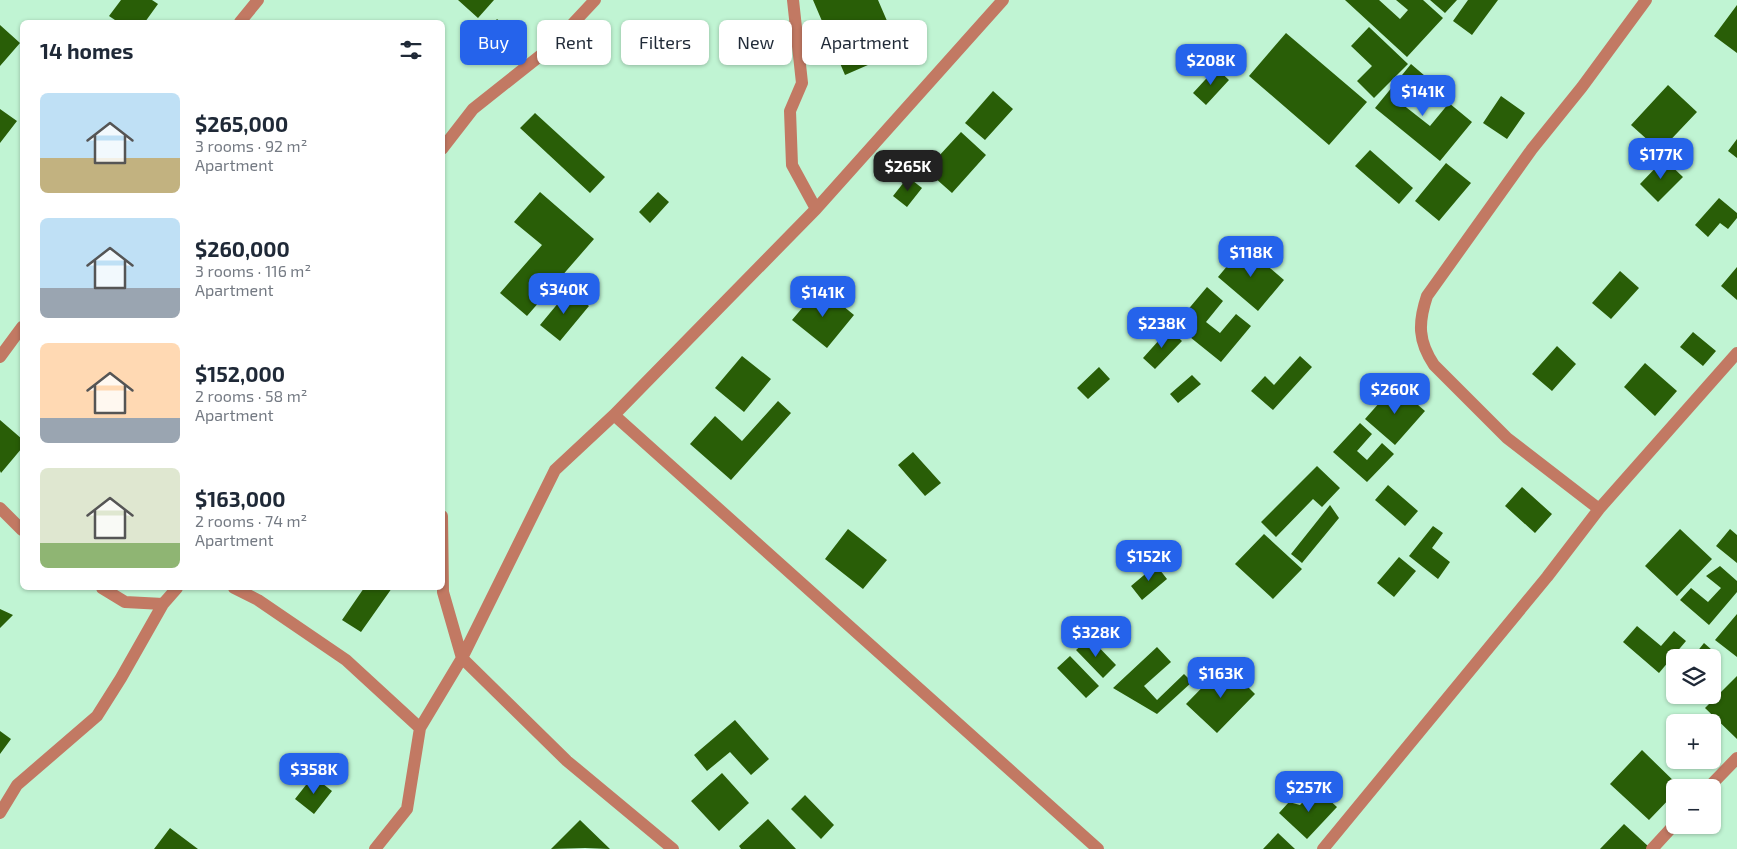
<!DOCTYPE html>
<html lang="en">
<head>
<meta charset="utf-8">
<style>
  :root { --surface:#fff; --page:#f6f6f7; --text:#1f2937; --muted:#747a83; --accent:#2563eb }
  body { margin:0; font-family:"Exo 2",sans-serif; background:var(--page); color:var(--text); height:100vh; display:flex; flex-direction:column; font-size:19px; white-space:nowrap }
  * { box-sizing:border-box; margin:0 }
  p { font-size:16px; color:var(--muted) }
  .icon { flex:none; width:28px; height:28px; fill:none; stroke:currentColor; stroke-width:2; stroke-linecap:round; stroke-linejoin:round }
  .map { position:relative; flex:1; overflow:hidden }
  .side { position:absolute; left:20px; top:20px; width:425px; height:570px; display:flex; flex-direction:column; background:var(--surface); border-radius:8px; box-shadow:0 1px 4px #0004 }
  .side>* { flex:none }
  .top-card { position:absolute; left:460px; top:20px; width:475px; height:45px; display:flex; gap:10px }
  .controls { position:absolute; left:1666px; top:649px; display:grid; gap:10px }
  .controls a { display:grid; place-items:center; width:55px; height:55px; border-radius:8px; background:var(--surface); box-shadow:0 1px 4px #0004; font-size:25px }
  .price { position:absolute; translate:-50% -42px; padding:0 11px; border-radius:10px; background:var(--accent); color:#fff; font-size:16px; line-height:32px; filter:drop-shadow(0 1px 2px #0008) }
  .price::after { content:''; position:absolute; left:50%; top:30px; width:15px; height:11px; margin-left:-8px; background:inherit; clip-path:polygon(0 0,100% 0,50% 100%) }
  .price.current { background:#222; color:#fff }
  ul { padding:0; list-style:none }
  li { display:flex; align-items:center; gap:15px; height:125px; padding:0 20px }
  li span { display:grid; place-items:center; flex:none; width:140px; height:100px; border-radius:8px; color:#555 }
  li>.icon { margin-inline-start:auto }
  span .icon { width:60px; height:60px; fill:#fffc; stroke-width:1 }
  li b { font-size:21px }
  h2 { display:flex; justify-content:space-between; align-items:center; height:60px; padding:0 20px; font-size:21px }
  .pill { padding:0 18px; border-radius:8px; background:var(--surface); box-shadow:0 1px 4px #0004; font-size:18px; line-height:45px }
  .pill.current { background:var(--accent); color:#fff }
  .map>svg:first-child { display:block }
</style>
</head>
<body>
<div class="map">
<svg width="1737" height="849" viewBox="0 0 1737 849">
  <rect width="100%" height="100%" fill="#c0f4d3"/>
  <path fill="#295e07" d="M121 0H152L158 4 145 22H118L109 16Z
    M458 0H494L478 18Z
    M813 0H878L900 51 845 75Z
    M1345 0H1379L1400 19 1408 10 1396 0H1423L1443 18 1407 57Z
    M1430 0H1457L1445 13Z
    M1468 0H1498L1472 35 1453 21Z
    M1737 5V53L1714 36Z
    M497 19 522 39 508 55 483 35Z
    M0 25 20 43 0 66Z
    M1369 27 1408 64 1374 98 1357 81 1372 66 1351 46Z
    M1286 33 1367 102 1329 145 1249 76Z
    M1411 64 1425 76 1402 104 1430 126 1449 103 1472 122 1440 161 1375 108Z
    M1216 68 1229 80 1206 105 1193 93Z
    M1668 85 1697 112 1660 151 1631 125Z
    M993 91 1013 109 985 140 965 123Z
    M1501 96 1525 113 1507 139 1483 123Z
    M0 109 17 121 0 143Z
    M535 113 605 177 590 193 520 128Z
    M961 132 986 155 952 193 926 170Z
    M1737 139V158L1728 151Z
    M1370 150 1413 188 1399 204 1355 166Z
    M1664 159 1683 177 1658 202 1640 184Z
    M1446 163 1471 183 1439 221 1415 201Z
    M908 177 922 188 907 207 893 196Z
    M540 192 594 239 527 316 500 293 542 245 514 222Z
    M658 192 669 202 650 223 639 212Z
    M1719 198 1737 213V218L1728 229 1720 223 1708 237 1695 225Z
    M1244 246 1284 280 1258 311 1218 277Z
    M1737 267V300L1721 286Z
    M1620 271 1639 288 1611 319 1592 303Z
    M820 287 854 315 827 348 792 320Z
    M1207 287 1223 301 1206 322 1220 333 1236 314 1251 326 1221 362 1175 325Z
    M569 290 589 306 560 341 540 325Z
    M1169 329 1182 341 1155 369 1143 358Z
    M1693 332 1716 351 1703 366 1680 347Z
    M1557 346 1576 364 1552 391 1532 374Z
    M742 356 771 379 744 412 715 388Z
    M1300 356 1312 367 1273 410 1251 391 1265 376 1274 385Z
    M1645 363 1677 391 1655 416 1624 387Z
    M1099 367 1110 379 1088 399 1077 388Z
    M1192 375 1201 384 1178 403 1170 394Z
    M1395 385 1425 411 1395 445 1365 419Z
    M778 401 791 413 731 480 690 444 715 416 742 441Z
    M0 420 22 439V448L1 473 0 471Z
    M1360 423 1372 434 1357 451 1367 460 1382 443 1394 454 1367 482 1333 452Z
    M913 452 941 483 925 496 898 465Z
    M1317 466 1340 488 1322 507 1313 499 1276 537 1261 522Z
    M1388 485 1418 511 1405 526 1375 500Z
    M1522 487 1552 514 1535 533 1505 506Z
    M1330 505 1339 518 1302 563 1291 554Z
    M1433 526 1443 533 1432 548 1450 562 1438 579 1409 556Z
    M848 529 887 560 863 589 825 559Z
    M1680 529 1712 559 1677 596 1645 566Z
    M1730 529 1737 535V563L1716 546Z
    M1264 534 1302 569 1273 599 1235 564Z
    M1399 557 1416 571 1394 597 1377 583Z
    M1156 565 1167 579 1142 600 1131 586Z
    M1720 566 1737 581V592L1709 625 1680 600 1691 588 1708 602 1721 588 1706 576Z
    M364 588H392L361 632 342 620Z
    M0 609 13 615 0 628Z
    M1737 614V657L1715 640Z
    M1637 626 1661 646 1674 631 1686 641 1659 673 1623 642Z
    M1090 638 1116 665 1103 678 1076 650Z
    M1704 643 1720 657 1712 666V658H1692Z
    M1157 647 1171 662 1144 686 1157 700 1184 674 1192 682 1157 714 1113 688Z
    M1070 656 1099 686 1086 698 1057 668Z
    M1225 664 1255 694 1217 733 1186 704Z
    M1737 676V739L1705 708Z
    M735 720 769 759 751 775 730 752 707 771 694 755Z
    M0 731 11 739 0 754Z
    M1642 750 1681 788H1675V793L1649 820 1610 784Z
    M722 773 749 803 719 831 691 801Z
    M313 776 332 791 314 814 295 799Z
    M1316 788 1337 807 1307 839 1279 813 1289 802 1300 805Z
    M805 795 834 825 821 839 791 809Z
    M768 819 796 849H741L739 846Z
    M580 820 610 849 585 848 551 849Z
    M1624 824 1649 847 1647 849H1600Z
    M170 828 198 849H154Z
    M1278 833 1295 849H1263Z"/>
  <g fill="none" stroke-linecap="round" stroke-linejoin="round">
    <path stroke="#c27963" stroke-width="12" d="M793 0 802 83 790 111 792 165 816 209
      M1003 0 816 209 614 415 1098 849
      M240 22 258 0
      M442 149 473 109 550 48 595 0
      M0 357 22 327
      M0 508 22 530
      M1599 509 1507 438 1434 365C1418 341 1418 323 1427 296L1532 149 1582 87 1646 0
      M442 516 443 592 462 658 567 761 673 849
      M102 588 125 602 163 604
      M234 588 258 600 346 660 420 728
      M1708 788 1737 758
      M0 813 17 785 97 716 121 678 163 604 177 588
      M375 849 407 809 420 728 462 658 555 470 614 415
      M1323 849 1547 577 1599 509 1737 353
      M1652 849 1675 824"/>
  </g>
</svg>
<div class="controls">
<a><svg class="icon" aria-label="layers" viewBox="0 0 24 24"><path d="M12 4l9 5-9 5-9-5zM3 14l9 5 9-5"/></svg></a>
<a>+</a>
<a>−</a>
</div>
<b class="price" style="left:1211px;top:86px">$208K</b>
<b class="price" style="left:1423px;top:117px">$141K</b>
<b class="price" style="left:1661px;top:180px">$177K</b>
<b class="price current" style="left:908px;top:192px">$265K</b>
<b class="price" style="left:1251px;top:278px">$118K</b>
<b class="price" style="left:564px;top:315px">$340K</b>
<b class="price" style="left:823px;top:318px">$141K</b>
<b class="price" style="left:1162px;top:349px">$238K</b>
<b class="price" style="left:1395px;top:415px">$260K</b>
<b class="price" style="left:1149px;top:582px">$152K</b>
<b class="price" style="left:1096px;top:658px">$328K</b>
<b class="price" style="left:1221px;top:699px">$163K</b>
<b class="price" style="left:314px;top:795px">$358K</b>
<b class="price" style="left:1309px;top:813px">$257K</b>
<div class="top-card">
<a class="pill current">Buy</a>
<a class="pill">Rent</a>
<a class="pill">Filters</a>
<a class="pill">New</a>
<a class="pill">Apartment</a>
</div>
<section class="side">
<h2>14 homes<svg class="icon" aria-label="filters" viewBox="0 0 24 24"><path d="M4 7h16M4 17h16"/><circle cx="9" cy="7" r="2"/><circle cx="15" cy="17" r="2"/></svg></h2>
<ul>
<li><span style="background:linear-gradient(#bfe0f5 65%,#c2b280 0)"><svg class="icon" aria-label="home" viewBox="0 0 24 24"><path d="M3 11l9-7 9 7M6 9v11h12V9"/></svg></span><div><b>$265,000</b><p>3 rooms · 92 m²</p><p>Apartment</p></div></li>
<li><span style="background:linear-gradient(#bfe0f5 70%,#9aa5b1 0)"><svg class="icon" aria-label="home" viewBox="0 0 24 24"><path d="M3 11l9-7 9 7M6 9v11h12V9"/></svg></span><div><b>$260,000</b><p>3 rooms · 116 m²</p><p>Apartment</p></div></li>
<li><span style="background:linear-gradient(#ffd9b3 75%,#9aa5b1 0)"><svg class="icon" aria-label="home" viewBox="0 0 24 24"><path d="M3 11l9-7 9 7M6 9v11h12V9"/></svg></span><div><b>$152,000</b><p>2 rooms · 58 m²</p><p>Apartment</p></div></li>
<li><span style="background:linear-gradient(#dfe7d0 75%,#8fb573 0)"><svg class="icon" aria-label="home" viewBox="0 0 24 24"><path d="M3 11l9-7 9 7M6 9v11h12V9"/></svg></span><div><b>$163,000</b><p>2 rooms · 74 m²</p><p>Apartment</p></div></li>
</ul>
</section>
</div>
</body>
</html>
